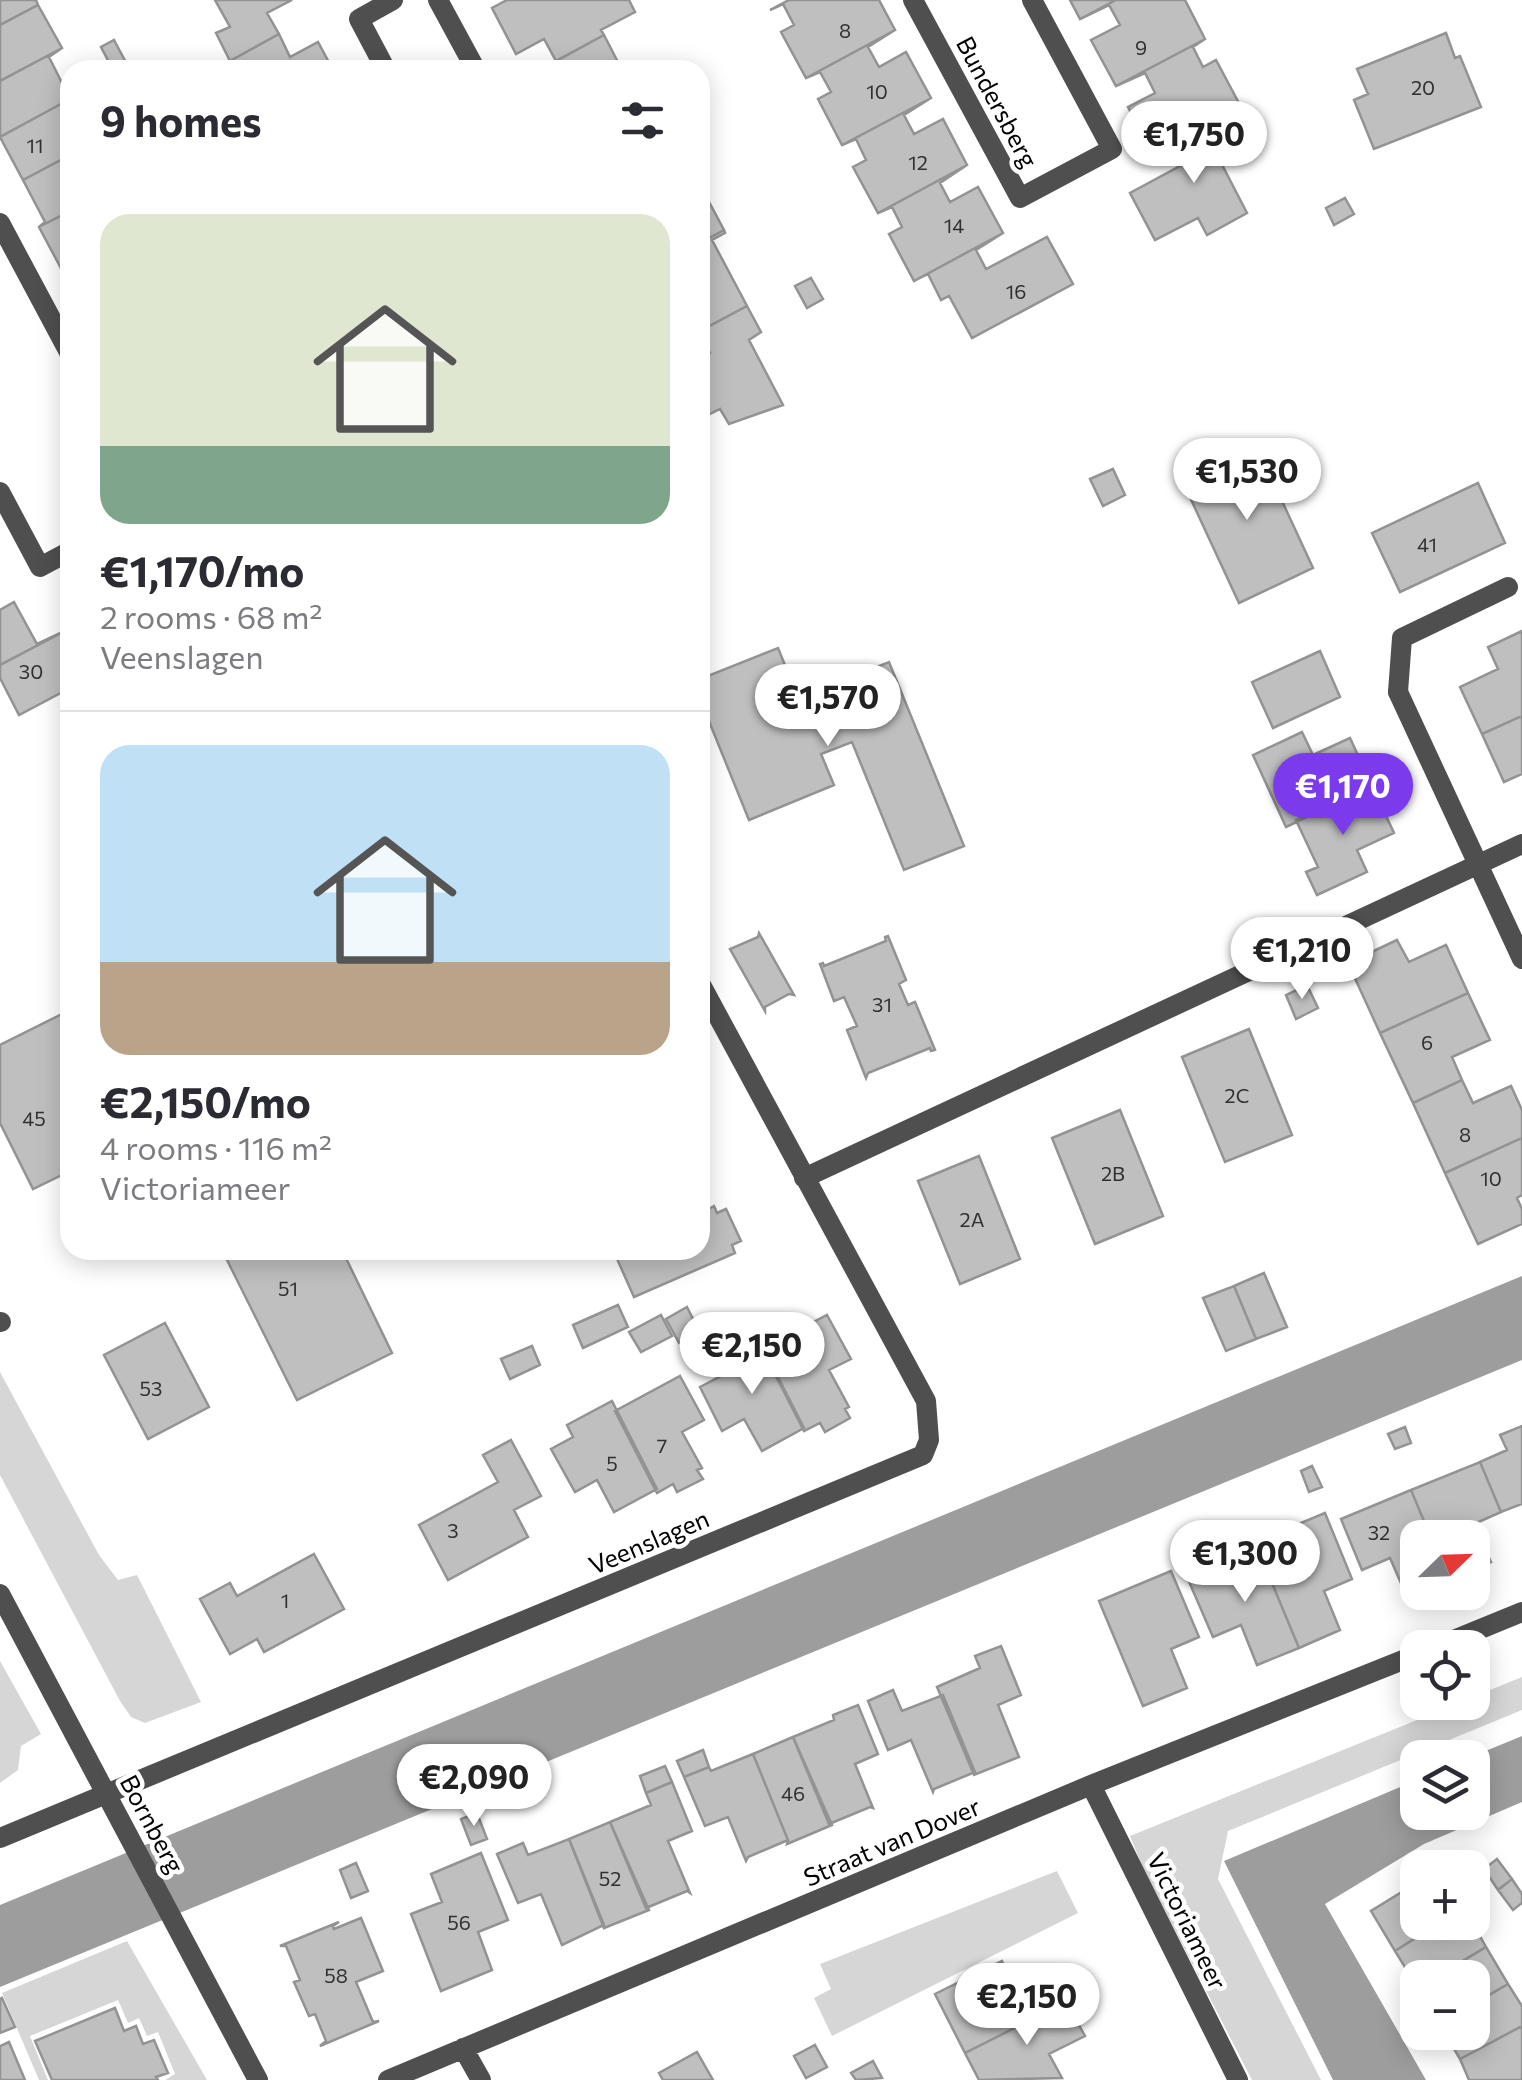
<!DOCTYPE html>
<html lang="en">
<head>
<meta charset="utf-8">
<style>
  :root { --surface:#fff; --page:#f7f7f7; --text:#2b2b33; --muted:#7c7c81; --line:#e1e1e2; --accent:#7c3aed }
  body { margin:0; font-family:Commissioner,sans-serif; background:var(--page); color:var(--text); height:100vh; display:flex; flex-direction:column; font-size:38px; white-space:nowrap }
  * { box-sizing:border-box; margin:0 }
  p { font-size:32px; color:var(--muted) }
  .icon { flex:none; width:55px; height:55px; fill:none; stroke:currentColor; stroke-width:2; stroke-linecap:round; stroke-linejoin:round }
  .map { position:relative; flex:1; overflow:hidden }
  .details { position:absolute; left:60px; top:60px; width:650px; height:1200px; display:flex; flex-direction:column; background:var(--surface); border-radius:30px; box-shadow:0 5px 25px #0003 }
  .details>* { flex:none }
  .needle { width:65px; rotate:67deg }
  .buttons { position:absolute; left:1400px; top:1520px; display:grid; gap:20px }
  .buttons a { display:grid; place-items:center; width:90px; height:90px; border-radius:20px; background:var(--surface); box-shadow:0 5px 25px #0003; font-size:50px }
  .price { position:absolute; translate:-50% -85px; padding:0 22px; border-radius:35px; background:#fff; color:#222; font-size:32px; line-height:65px; filter:drop-shadow(0 2px 5px #0008) }
  .price::after { content:''; position:absolute; left:50%; top:60px; width:30px; height:22px; margin-left:-15px; background:inherit; clip-path:polygon(0 0,100% 0,50% 100%) }
  .price.current { background:var(--accent); color:#fff }
  ul { padding:0; list-style:none }
  li { display:grid; align-content:center; gap:20px; height:530px; padding:0 40px }
  li+li { border-top:2px solid var(--line) }
  li span { display:grid; place-items:center; height:310px; border-radius:30px; color:#555 }
  li>.icon { margin-inline-start:auto }
  span .icon { width:180px; height:180px; fill:#fffc; stroke-width:1 }
  li b { font-size:42px }
  h2 { display:flex; justify-content:space-between; align-items:center; height:120px; padding:0 40px; font-size:42px }
  .map>svg:first-child { display:block }
</style>
</head>
<body>
<div class="map">
<svg width="1522" height="2080" viewBox="0 0 1522 2080">
  <rect width="100%" height="100%" fill="#fff"/>
  <path fill="#d6d6d6" d="M0 1372 99 1555 118 1580 137 1575 201 1702 145 1723 131 1717 120 1701 0 1475Z
    M0 1661 41 1734 21 1746 18 1770 0 1783Z
    M1522 1677V1710L1228 1831 1218 1879 1321 2080H1252L1143 1868 1130 1836 1459 1703 1472 1702 1473 1697Z
    M1057 1871 1078 1913 832 2036 814 1998 831 1989 820 1964Z
    M127 1941 207 2080H165L175 2074 158 2032 147 2036 139 2018 128 2023 118 2000 30 2036 48 2080H39L2 1993Z"/>
  <path fill="#9d9d9d" d="M1522 1276V1360L0 1987V1905Z
    M1522 1736V1802L1424 1844 1325 1904 1426 2080H1333L1224 1861 1417 1780 1418 1812H1472L1471 1757Z"/>
  <path fill="#bfbfbf" stroke="#939393" stroke-width="2.5" d="M0 0H36L38 5 0 25Z
    M215 0H292L267 13 279 34 230 61 216 33 230 27Z
    M507 0H629L635 12 601 30 604 35 556 61 544 39 516 54 492 8Z
    M789 0H879L895 30 806 78 781 32 794 25 783 4 770 10Z
    M1070 0H1116L1080 19Z
    M1116 0H1185L1205 39 1116 86 1091 40 1120 25 1109 5 1080 19Z
    M38 5 62 48 0 81V25Z
    M895 30 868 47 879 67 906 52 931 98 842 145 818 99 831 92 820 72 806 78Z
    M1446 33 1455 58 1460 56 1481 107 1374 149 1354 100 1368 94 1357 69Z
    M279 34 290 57 318 42 333 70H235L230 61Z
    M604 35 622 70H560L556 61Z
    M1205 39 1193 47 1203 67 1216 60 1241 107 1153 154 1128 107 1155 93 1145 73 1116 86Z
    M114 40 129 68 125 70H113L101 47Z
    M62 48 49 57 70 99 0 137V81Z
    M931 98 904 115 914 134 943 119 967 165 878 213 853 167 866 160 856 139 842 145Z
    M70 99V155L23 180 0 137Z
    M1241 107 1228 115 1242 139 1216 153 1247 213 1207 235 1198 218 1155 240 1130 193 1191 160 1181 141 1153 154Z
    M70 155V211L39 227 45 222 23 180Z
    M967 165 940 183 950 202 978 187 1003 233 914 281 889 234 902 227 892 207 878 213Z
    M700 185 724 230 700 243Z
    M1345 198 1354 214 1334 225 1326 208Z
    M70 211V270L64 274 39 227Z
    M724 230 725 233 712 240 747 306 700 331V243Z
    M1003 233 976 250 986 269 1047 237 1073 284 972 338 949 296 941 300 928 274 914 281Z
    M811 278 823 299 807 308 795 286Z
    M747 306 761 332 749 340 783 405 729 424 720 409 700 419V358L710 353 700 331Z
    M1255 443 1275 484 1283 481 1284 484 1276 488 1313 568 1239 603 1181 478Z
    M1113 469 1125 495 1103 506 1090 479Z
    M1478 483 1505 543 1400 592 1372 533Z
    M14 602 37 644 67 630 0 665V610Z
    M67 630 70 636V688L19 715 0 678V665Z
    M1522 631V716L1482 734 1460 687 1498 669 1488 647Z
    M778 648 808 722 838 710 829 686 889 662 964 846 904 870 852 742 821 754 834 785 749 820 700 699V679Z
    M1320 651 1340 697 1273 728 1252 682Z
    M1522 716V774L1504 782 1482 734Z
    M1302 732 1313 755 1350 738 1372 786 1286 827 1253 755Z
    M1372 786 1394 833 1357 850 1367 872 1317 895 1306 872 1318 867 1296 820Z
    M759 933 794 995 789 994 765 1007V1011L730 949 758 937Z
    M888 936 906 980 899 984 908 1005 915 1002 935 1050 931 1051 930 1048 868 1073 866 1078 847 1030 857 1026 844 997 834 1001 820 964 823 963 824 966 886 941 885 937Z
    M1397 940 1409 962 1446 945 1468 993 1380 1033 1348 963Z
    M1307 985 1318 1008 1296 1019 1286 995Z
    M1468 993 1490 1040 1452 1057 1462 1080 1413 1103 1380 1033Z
    M70 1010V1171L33 1189 0 1123V1045Z
    M1249 1029 1292 1135 1225 1162 1182 1057Z
    M1462 1080 1473 1103 1511 1086 1522 1110V1138L1445 1173 1413 1103Z
    M1120 1110 1163 1216 1095 1244 1052 1138Z
    M1522 1138V1195L1517 1198 1522 1209V1224L1478 1244 1445 1173Z
    M979 1156 1020 1259 960 1284 918 1181Z
    M714 1206 717 1213 726 1209 741 1241 732 1245 735 1253 634 1297 614 1252 700 1250V1214Z
    M222 1250H342L392 1353 297 1400Z
    M1264 1273 1287 1327 1256 1339 1234 1286Z
    M1234 1286 1256 1339 1226 1351 1203 1298Z
    M618 1305 628 1327 583 1348 573 1325Z
    M687 1307 699 1331 679 1343 666 1319Z
    M661 1315 672 1336 641 1352 629 1332Z
    M827 1315 851 1359 829 1370 849 1407 845 1409 850 1418 825 1432 820 1423 804 1431 762 1349Z
    M165 1323 209 1407 148 1439 104 1355Z
    M759 1340 804 1428 762 1451 744 1419 722 1431 700 1387 721 1376 715 1364Z
    M532 1346 540 1365 510 1379 501 1359Z
    M680 1376 704 1420 682 1432 702 1468 697 1470 703 1479 677 1492 673 1484 657 1493 615 1411Z
    M612 1401 657 1489 614 1512 597 1480 575 1492 551 1449 573 1437 567 1425Z
    M1522 1426V1504L1501 1512 1480 1462 1507 1450 1500 1435Z
    M1405 1427 1411 1443 1395 1449 1388 1434Z
    M511 1440 541 1496 514 1510 528 1537 448 1580 419 1525 498 1482 483 1455Z
    M1480 1462 1501 1512 1474 1524 1491 1562 1472 1570V1538H1431L1411 1490Z
    M1312 1466 1322 1487 1309 1492 1301 1471Z
    M1411 1490 1431 1538H1418V1592L1407 1597 1390 1558 1362 1570 1341 1519Z
    M1325 1513 1352 1579 1324 1591 1340 1630 1299 1648 1255 1542Z
    M1255 1542 1299 1648 1257 1665 1241 1625 1213 1637 1187 1577 1256 1549Z
    M314 1554 344 1609 264 1652 257 1639 230 1654 200 1599 230 1583 237 1596Z
    M1171 1571 1199 1637 1171 1649 1187 1688 1143 1706 1099 1601Z
    M1001 1646 1021 1695 998 1705 1019 1757 974 1775 937 1687 980 1668 975 1656Z
    M893 1690 902 1711 943 1695 975 1772 934 1789 933 1792 911 1740 888 1750 868 1701Z
    M858 1705 878 1754 855 1764 873 1808 870 1807 829 1824 793 1737 834 1720 833 1715Z
    M793 1737 832 1825 787 1844 788 1840 753 1754Z
    M703 1750 709 1767 684 1777 677 1761Z
    M753 1754 788 1840 748 1857 746 1861 728 1817 705 1826 684 1777 709 1767 711 1771Z
    M665 1766 672 1782 646 1793 640 1776Z
    M672 1782 692 1831 668 1841 690 1893 687 1891 646 1908 610 1822 651 1805 646 1793Z
    M477 1813 487 1839 471 1845 461 1819Z
    M610 1822 649 1910 604 1928 569 1839Z
    M569 1839 604 1925 562 1945 541 1894 518 1903 497 1854 523 1843 528 1855Z
    M481 1853 508 1920 478 1932 492 1970 441 1991 411 1914 442 1902 431 1874Z
    M1497 1859 1512 1879 1498 1890 1484 1869Z
    M356 1863 368 1891 351 1898 340 1870Z
    M1512 1879 1522 1894V1903L1513 1910 1498 1890Z
    M1418 1882V1922H1441L1395 1951 1371 1911Z
    M361 1918 383 1971 356 1982 373 2022 379 2021 320 2046 326 2041 315 2014 309 2016 294 1982 300 1980 286 1946H280L339 1922 333 1926 334 1929Z
    M1441 1922H1472L1486 1947 1434 1978H1418L1417 1987 1395 1951Z
    M1486 1947 1508 1984 1472 2005V1978H1434Z
    M1002 1961 1014 1985 1048 1967 1066 2002 965 2053 935 1994Z
    M1508 1984 1522 2006V2026L1460 2059 1444 2032H1472V2005Z
    M2 1998 15 2027 0 2033V1999Z
    M1066 2002 1085 2036 1049 2054 1062 2078 979 2080 965 2053Z
    M115 2008 124 2031 136 2026 143 2044 154 2040 168 2073 156 2077 158 2080H52L35 2041Z
    M1522 2026V2080H1469L1460 2059Z
    M9 2042 25 2080H0V2046Z
    M815 2045 827 2067 806 2078 794 2056Z
    M697 2052 713 2080H663L659 2073Z
    M873 2061 882 2078 856 2080 851 2073Z"/>
  <g fill="none" stroke-linecap="round" stroke-linejoin="round">
    <path stroke="#4f4f4f" stroke-width="20" d="M1398 692 1402 638 1508 587
      M0 1322H1"/>
    <path stroke="#4f4f4f" stroke-width="20" d="M438 0 476 70
      M913 0 1020 198 1112 149 1032 0
      M386 70 359 19 393 0
      M0 223 70 354
      M0 492 40 567 70 551
      M1398 692 1522 959
      M804 1178 1522 844
      M1434 1648 1522 1612
      M1091 1785 1238 2080
      M0 1838 923 1455 929 1440 926 1401 700 983
      M463 2048 481 2080
      M388 2080 1091 1785 1418 1654"/>
    <path stroke="#4f4f4f" stroke-width="20" d="M0 1594 258 2080"/>
  </g>
  <g text-anchor="middle" stroke-width="9" stroke-linejoin="round" paint-order="stroke">
    <g font-size="20" fill="#303030">
      <text x="845" y="38">8</text>
      <text x="1141" y="55">9</text>
      <text x="1423" y="95">20</text>
      <text x="877" y="99">10</text>
      <text x="35" y="153">11</text>
      <text x="918" y="170">12</text>
      <text x="954" y="233">14</text>
      <text x="1016" y="299">16</text>
      <text x="1427" y="552">41</text>
      <text x="31" y="679">30</text>
      <text x="882" y="1012">31</text>
      <text x="1427" y="1050">6</text>
      <text x="1237" y="1103">2C</text>
      <text x="34" y="1126">45</text>
      <text x="1465" y="1142">8</text>
      <text x="1113" y="1181">2B</text>
      <text x="1491" y="1186">10</text>
      <text x="972" y="1227">2A</text>
      <text x="288" y="1296">51</text>
      <text x="151" y="1396">53</text>
      <text x="662" y="1453">7</text>
      <text x="612" y="1471">5</text>
      <text x="453" y="1538">3</text>
      <text x="1379" y="1540">32</text>
      <text x="285" y="1608">1</text>
      <text x="793" y="1801">46</text>
      <text x="610" y="1886">52</text>
      <text x="459" y="1930">56</text>
      <text x="336" y="1983">58</text>
    </g>
    <g font-size="25" fill="#000" stroke="#fff">
      <text transform="translate(997 102) rotate(62)" y="9">Bundersberg</text>
      <text transform="translate(649 1542) rotate(-23)" y="9">Veenslagen</text>
      <text transform="translate(152 1824) rotate(62)" y="9">Bornberg</text>
      <text transform="translate(892 1842) rotate(-23)" y="9">Straat van Dover</text>
      <text transform="translate(1187 1921) rotate(64)" y="9">Victoriameer</text>
    </g>
  </g>
</svg>
<div class="buttons">
<a><svg class="needle" viewBox="-14 -14 28 28"><path d="M0-13l5 13h-10z" fill="#e53935"/><path d="M0 13l5-13h-10z" fill="#7c7c81"/></svg></a>
<a><svg class="icon" aria-label="locate" viewBox="0 0 24 24"><circle cx="12" cy="12" r="6"/><path d="M12 2v4M12 18v4M2 12h4M18 12h4"/></svg></a>
<a><svg class="icon" aria-label="layers" viewBox="0 0 24 24"><path d="M12 4l9 5-9 5-9-5zM3 14l9 5 9-5"/></svg></a>
<a>+</a>
<a>−</a>
</div>
<b class="price" style="left:1194px;top:186px">€1,750</b>
<b class="price" style="left:1247px;top:523px">€1,530</b>
<b class="price" style="left:828px;top:749px">€1,570</b>
<b class="price current" style="left:1343px;top:838px">€1,170</b>
<b class="price" style="left:1302px;top:1002px">€1,210</b>
<b class="price" style="left:752px;top:1397px">€2,150</b>
<b class="price" style="left:1245px;top:1605px">€1,300</b>
<b class="price" style="left:474px;top:1829px">€2,090</b>
<b class="price" style="left:1027px;top:2048px">€2,150</b>
<section class="details">
<h2>9 homes<svg class="icon" aria-label="filters" viewBox="0 0 24 24"><path d="M4 7h16M4 17h16"/><circle cx="9" cy="7" r="2"/><circle cx="15" cy="17" r="2"/></svg></h2>
<ul>
<li><span style="background:linear-gradient(#dfe7d0 75%,#7fa58c 0)"><svg class="icon" aria-label="home" viewBox="0 0 24 24"><path d="M3 11l9-7 9 7M6 9v11h12V9"/></svg></span><div><b>€1,170/mo</b><p>2 rooms · 68 m²</p><p>Veenslagen</p></div></li>
<li><span style="background:linear-gradient(#bfe0f5 70%,#b9a48a 0)"><svg class="icon" aria-label="home" viewBox="0 0 24 24"><path d="M3 11l9-7 9 7M6 9v11h12V9"/></svg></span><div><b>€2,150/mo</b><p>4 rooms · 116 m²</p><p>Victoriameer</p></div></li>
</ul>
</section>
</div>
</body>
</html>
